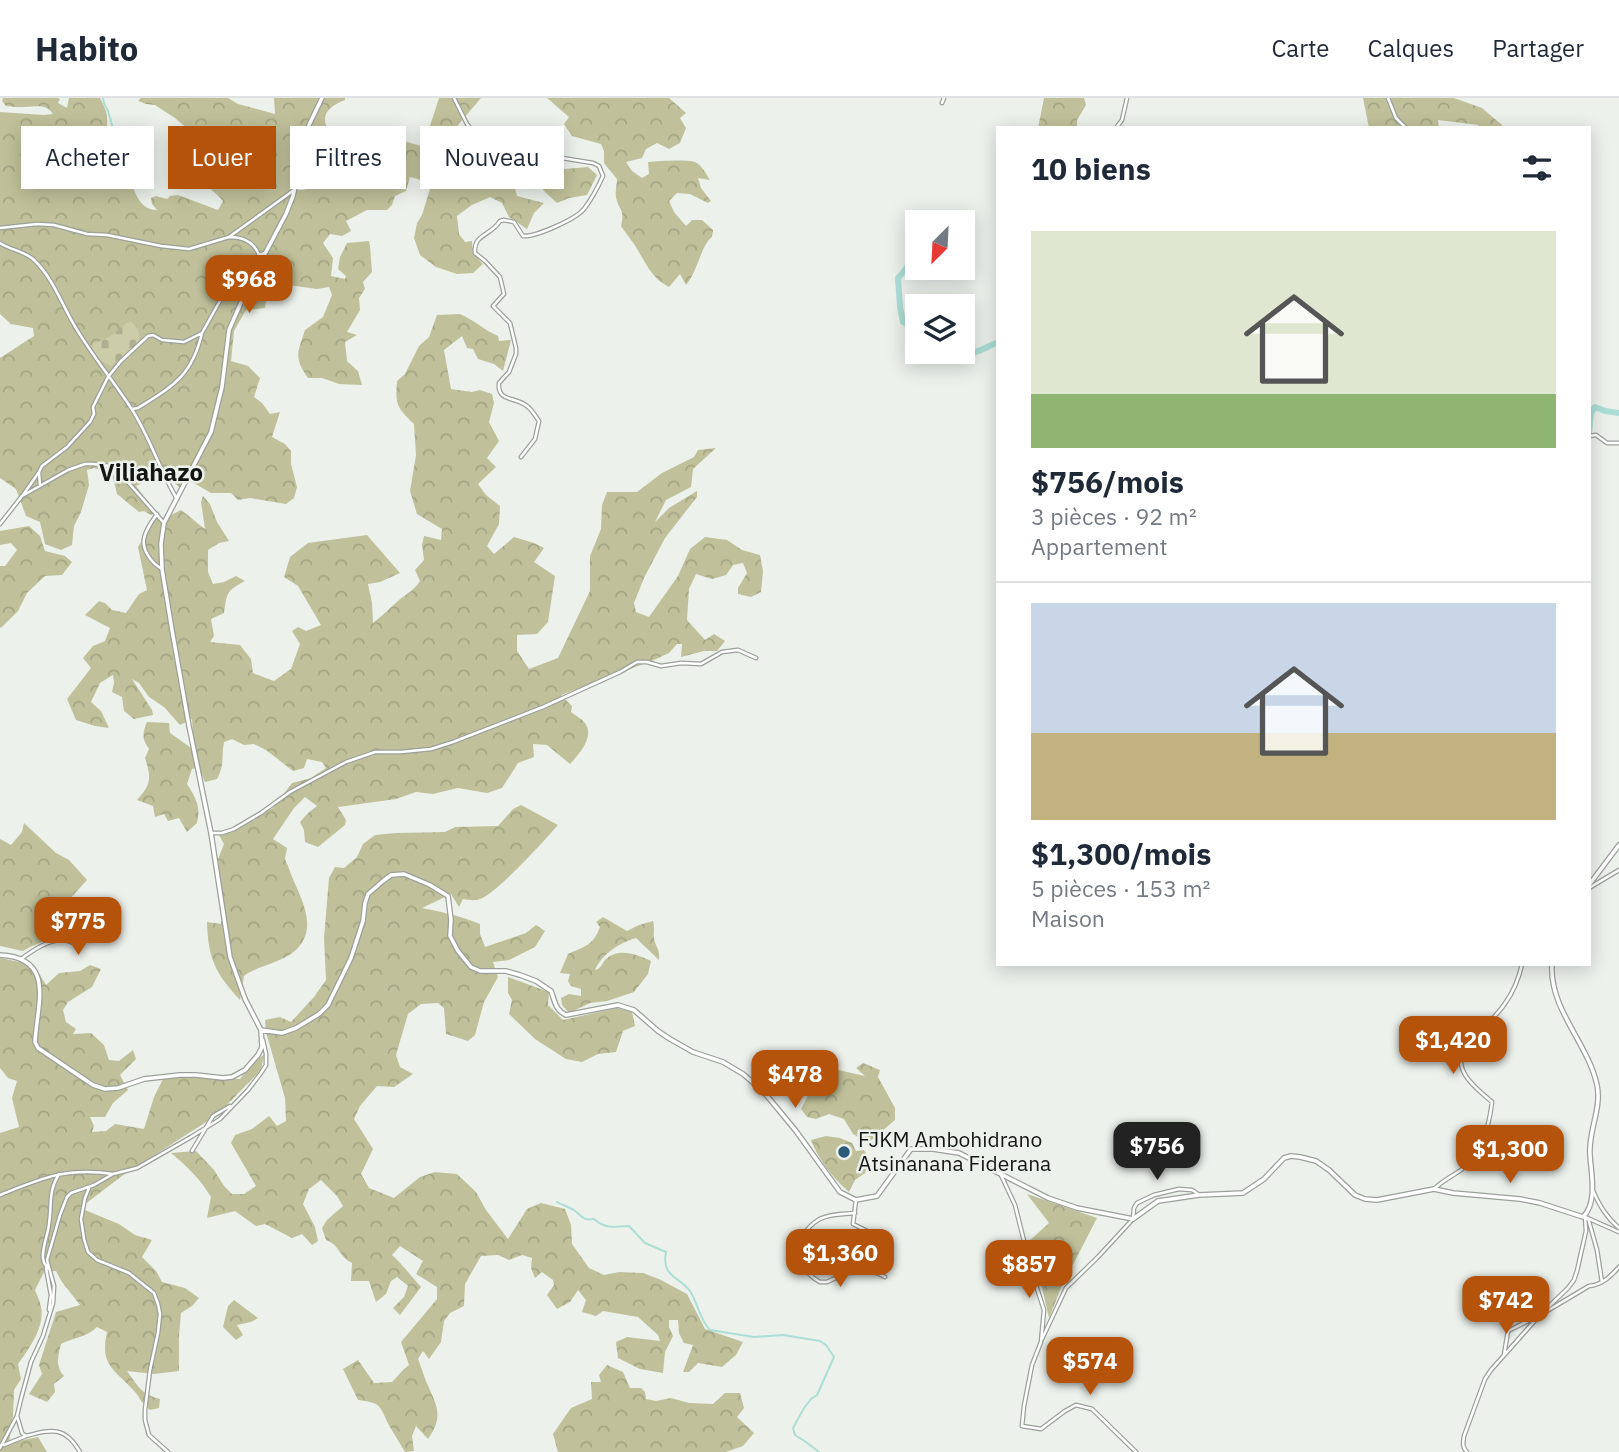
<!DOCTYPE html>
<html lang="fr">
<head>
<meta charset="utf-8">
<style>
  :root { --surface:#fff; --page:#f2f2f3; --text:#1f2937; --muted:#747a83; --line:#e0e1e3; --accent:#b45309 }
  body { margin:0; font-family:"IBM Plex Sans",sans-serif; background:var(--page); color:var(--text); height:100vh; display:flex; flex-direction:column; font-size:26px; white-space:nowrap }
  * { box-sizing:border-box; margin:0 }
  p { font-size:23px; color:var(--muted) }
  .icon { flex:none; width:38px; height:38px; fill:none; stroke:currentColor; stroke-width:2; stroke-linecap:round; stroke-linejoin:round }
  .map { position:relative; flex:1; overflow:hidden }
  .sheet { position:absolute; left:996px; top:28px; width:595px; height:840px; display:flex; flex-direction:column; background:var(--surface); border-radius:0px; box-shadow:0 4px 18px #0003 }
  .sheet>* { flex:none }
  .banner { position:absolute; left:21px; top:28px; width:665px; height:63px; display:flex; gap:14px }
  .needle { width:46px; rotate:204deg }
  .fabs { position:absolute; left:905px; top:112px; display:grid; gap:14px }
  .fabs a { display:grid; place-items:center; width:70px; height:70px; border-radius:0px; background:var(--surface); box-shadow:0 4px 18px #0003; font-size:35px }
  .price { position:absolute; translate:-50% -60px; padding:0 16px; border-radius:14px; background:var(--accent); color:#fff; font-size:23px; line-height:46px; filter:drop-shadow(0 2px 4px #0008) }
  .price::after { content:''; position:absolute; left:50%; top:42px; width:21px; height:16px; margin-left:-10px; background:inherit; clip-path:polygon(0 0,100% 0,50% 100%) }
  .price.current { background:#222; color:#fff }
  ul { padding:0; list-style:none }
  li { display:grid; align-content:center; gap:14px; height:371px; padding:0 35px }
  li+li { border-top:2px solid var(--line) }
  li span { display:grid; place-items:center; height:217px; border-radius:0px; color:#555 }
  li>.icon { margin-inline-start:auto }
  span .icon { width:126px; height:126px; fill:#fffc; stroke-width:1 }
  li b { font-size:30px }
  h2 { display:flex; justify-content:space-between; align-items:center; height:84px; padding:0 35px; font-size:30px }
  .pill { padding:0 24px; border-radius:0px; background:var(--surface); box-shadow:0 4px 18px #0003; font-size:24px; line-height:63px }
  .pill.current { background:var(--accent); color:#fff }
  header { display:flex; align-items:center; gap:42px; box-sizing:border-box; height:98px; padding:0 35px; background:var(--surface); border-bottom:2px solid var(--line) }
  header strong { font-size:33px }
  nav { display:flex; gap:38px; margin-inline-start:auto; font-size:24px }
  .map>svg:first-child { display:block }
</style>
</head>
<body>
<header>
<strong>Habito</strong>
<nav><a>Carte</a><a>Calques</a><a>Partager</a></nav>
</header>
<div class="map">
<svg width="1619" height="1354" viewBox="0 0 1619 1354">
  <defs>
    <pattern id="forest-crowns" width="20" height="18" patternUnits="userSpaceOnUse" patternTransform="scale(1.75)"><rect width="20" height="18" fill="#c0c19a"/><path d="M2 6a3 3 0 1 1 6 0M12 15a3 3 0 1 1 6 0" fill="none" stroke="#a4a584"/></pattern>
    <pattern id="cemetery-stones" width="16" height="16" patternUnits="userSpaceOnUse" patternTransform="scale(1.75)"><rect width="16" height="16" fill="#cccda8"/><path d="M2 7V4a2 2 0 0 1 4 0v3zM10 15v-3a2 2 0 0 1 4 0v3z" fill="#aeaf90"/></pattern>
  </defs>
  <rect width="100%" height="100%" fill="#ecf1ec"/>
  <path fill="url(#forest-crowns)" d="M3 0H58L60 1 58 5 67 10 69 0H100C110 18 108 25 104 45L114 61 126 66C132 83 135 112 157 112L152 106 151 100 156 98 167 101 170 98 178 97 218 112 223 103C215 93 202 86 196 75L200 63 205 56 197 39 175 20 155 7 146 6 138 3 141 0H228L238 6 275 16 274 0H345V2C320 12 320 24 336 43 330 62 321 80 299 84L298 92C314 92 326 84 339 75L335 64 340 52 355 49 379 54 407 44 442 54C459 46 466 49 484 54L483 62 468 66 457 65 460 72 472 81 501 77 540 67 553 72 588 69 597 77 587 97 569 100 557 105 545 94 533 79H520L514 86 517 98 544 105 534 115 527 131 509 119 502 105 490 99 472 107 457 118 459 136 465 144 472 143C472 154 475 158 483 166L473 175 457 176 436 169 420 157 414 140 417 125 422 117 430 91 418 81 410 79 406 93 395 98 392 107 387 112H367L346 123 351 133 342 138 330 136 323 145 333 160 331 178 345 181 346 178 338 171 340 159 347 145 369 143 370 148 372 174 363 184 365 191 359 200 360 212 347 234 357 237 345 244 347 263 358 273 362 287 339 286 322 280H308C293 259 298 254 305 232L323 219 332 197 329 189 317 191 281 186 267 195 265 210 246 212 234 233 231 263 248 268 260 280 254 299 262 305 270 316 280 314 272 339 285 346 291 353V366L297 389 294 400 286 406 250 400 238 402 231 395H211L192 384 179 389 162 374 160 377 136 388 156 414 151 417 144 413 139 414 117 396 112 376 94 370 87 372 89 387 81 414 74 428 72 447 61 452 45 446 40 424 26 418 16 391 0 380V260L34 238 33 230 11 226 0 216V14L44 17 53 16C45 5 36 9 25 9 19 9 12 9 6 8L2 3Z
    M439 0H481L453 33 439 42 427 37Z
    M547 0H669L686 15 680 20 686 30 680 45 669 51 657 45 646 51 642 60 626 64 632 73 642 80 649 76 648 64C658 63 687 61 695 64 702 67 706 76 710 82L698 80 701 90 711 103 708 105 690 96 677 95 669 103 674 114 686 128 692 122H702L713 132 712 139C701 147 698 173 686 187L680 176 669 189C653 180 649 171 640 156 635 146 627 137 621 128 625 109 619 114 616 99 615 94 617 86 617 81L604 65V53L601 46 572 38 564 26 569 19Z
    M1044 0H1084L1086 7 1077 22V30H1038Z
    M1363 0H1454L1482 10 1502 27 1501 30H1480L1478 27 1438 22 1439 30H1369Z
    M460 216C474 222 484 232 498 238L499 243 511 242 503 273 494 266 478 261 473 251 467 250 462 238 444 252 451 291 472 294 480 292 492 296 494 305 489 324 499 343 487 360 496 369 478 386 486 397 500 408 499 426 487 448 494 456 514 439 534 445 544 450 534 464 555 478 548 524 537 536 517 537V553L529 571 558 560 590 493V458L601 431 602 407 607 394H637L662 375 694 359 698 352 716 350 693 371 691 389 666 402 655 424 669 410 697 393V399L665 440 644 480 634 505 636 514 649 519 678 478 690 451 705 439 727 442 742 452 760 457 763 473 761 494 751 499 738 496V490L747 475 743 465 733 467 726 477 712 481 696 476 689 491 687 522 705 542 714 536 725 543 717 553H704L681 559 682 546H677L669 555 654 562 561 597 572 608 571 614C575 617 582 621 585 625 595 639 579 656 570 666L547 647 533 646 534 659 518 665 502 690 487 695 458 690 433 696 416 694 396 701 338 709 346 722 345 727 318 749 305 744 304 732 300 724 308 715 317 708 305 699 294 710 273 741 287 750C287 753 285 757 285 761 286 764 288 767 289 771 298 796 320 827 297 851 283 865 258 867 244 878L240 902C215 875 208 860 207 824L221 826 223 804 218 761 224 746 219 737 238 730 250 722 273 710 292 685 311 680 326 670 322 664 307 661 304 670 293 673 266 652 254 646 244 647 232 641 224 644C221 660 225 666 217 681L205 684 199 669 192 671 187 686C196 700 201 709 197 725L187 734 179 720 168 723 164 716 155 719 153 708 137 702C152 686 151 679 145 660L149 651C142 641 142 636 147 624L169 625 170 635 194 652 192 621 180 627 164 609 149 599 139 585 132 581 152 612 153 617 134 621 124 613 122 599 112 594 114 585 113 577 100 585 91 604 101 613 109 630 95 628 76 622 67 601 91 570 83 560 93 548 105 543 110 530 85 517 99 503 105 505 112 512 126 515 139 496 147 492 138 449 156 420 161 422 181 412C190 418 196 425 205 431L201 404 203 398 210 406 217 424 229 443 219 445 208 452V474L213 486 224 484 236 478 245 483C226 493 227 495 224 515L211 521 214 538 210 544 240 547 251 561 253 575 274 583 291 571 300 546 292 533 298 529 306 533 321 527 298 488 284 479 290 459 308 445 367 437 400 475 380 484 368 486 372 505 373 525C382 518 390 510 399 502 408 495 413 493 420 483L415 472 424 462 422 447 424 438 441 442 442 431 417 416 410 393 416 357 414 326C397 309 395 307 397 283L405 276 419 248 429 239 437 217Z
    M29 428 40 438 45 453 65 458 72 464 62 477 45 478 27 495 18 513 2 529 0 530V468H5L17 452 11 445 0 447V433Z
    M521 707 558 727C545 742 496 796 480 801 475 803 469 802 463 801L459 809 451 796 422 810C442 814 461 818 480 826V836L485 849 526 835 536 827 545 833 535 849 509 862 493 864 498 879 484 904 475 937 468 943 446 936 444 910 438 905 421 906 408 916 396 957 400 969 413 976 394 989 377 988 360 1008 354 1021 373 1051 361 1076 369 1090 394 1100 420 1079 435 1074 457 1076 476 1094 486 1112 508 1141 527 1111 541 1105 565 1111 571 1127 572 1146 589 1170 604 1177 619 1174 643 1175 659 1181 687 1196 705 1231 743 1244 736 1257 722 1269 698 1265 689 1274H683L693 1247 684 1245 679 1235 678 1222H669V1229L673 1238 665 1254 663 1275 640 1271 618 1260 616 1244 627 1239 660 1243 658 1237 638 1219 603 1213 596 1218 582 1214 586 1202 578 1192 570 1204 557 1211 547 1197 554 1187 553 1182 542 1174 535 1180 531 1170 532 1160 522 1157 509 1162 498 1157 481 1158 465 1186 464 1208 450 1215 444 1223 441 1244 429 1261 423 1253 418 1261C421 1268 423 1276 426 1283 436 1307 445 1317 428 1341L416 1328 412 1338 414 1353 405 1354C400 1346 395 1337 390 1329 379 1309 384 1305 358 1302L343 1271 358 1262 374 1285 392 1284 404 1271 409 1267 401 1244 437 1201V1189L416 1176 423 1163 400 1148 392 1157C403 1167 411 1178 421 1189L400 1217 393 1210 404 1199 408 1188 397 1179 391 1183 386 1196 376 1204 369 1183H351L352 1165C339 1159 340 1147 326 1142L322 1130 327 1122 343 1108 337 1098 321 1082 309 1091 303 1106 315 1129 318 1143 312 1147 302 1136 292 1140 265 1126 256 1128 235 1113 207 1120 211 1099C200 1081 187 1068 171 1055L196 1053 214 1072 224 1088 232 1096H244L256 1088 231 1045 235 1037 252 1031 269 1018 277 1028 286 1023 285 1000 266 934 265 922 280 919 291 924 314 899 326 882 324 840 329 780 335 769 344 770 357 759 363 746 375 737 396 735 445 734 455 729 498 728 513 711Z
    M24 725 56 755 69 762 87 782 66 805 75 841H66L55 836C46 844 34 846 23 853L0 848V741L11 747 22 734Z
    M603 819 627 833 639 827 653 823C655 830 653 834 654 840 655 849 660 849 659 862L636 840C619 845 602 856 595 872 602 870 601 866 606 861 619 849 638 857 651 863L648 876 634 894 607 903 590 905 569 915 562 907 561 900 569 896 581 898V891L571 888 568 883 570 876 560 875 568 856C585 848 593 848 600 829L596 824Z
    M0 860 34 867 46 887 59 875 80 873 90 867 101 871 92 889 68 904 63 912 66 924 76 931 73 936 91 935 104 947 109 962 119 963 133 952 136 961 120 977 128 992 113 1005 105 1019H90L94 1028 92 1034 106 1033 115 1026 144 1031 154 999 163 981 199 978 240 981 253 963 264 957 261 972 217 1017 122 1078 80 1110 119 1126 135 1137 152 1142 142 1159 156 1173 162 1184 185 1190 199 1200 192 1208 181 1215 179 1238V1273L154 1276 127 1273C138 1288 141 1296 160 1301L159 1310 150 1312C143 1307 141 1302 136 1295 116 1272 99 1269 107 1234L97 1229C86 1240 74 1239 61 1246 58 1258 55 1268 64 1278L54 1286 55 1294 47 1304 29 1296 42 1276 39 1267 56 1214 80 1207 62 1184 56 1173 44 1174 35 1192C37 1197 40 1203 41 1209 45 1229 29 1251 18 1266L21 1281 14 1292 13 1318 9 1345 38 1339 47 1354H0V1035L19 1029 12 1000 17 983 8 980 0 970Z
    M508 879 549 894 548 907 563 922 617 910 632 914 635 928 623 933 616 954 598 956 582 964 566 961 535 941 509 916 512 902 508 895Z
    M807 965 865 978 856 970 863 965 880 972 878 979 895 1010V1022L868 1045 853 1036 844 1021 829 1016 816 1021 807 1019 801 1011 814 986 804 980 807 972 800 966Z
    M826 1038 840 1040 852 1045 856 1053 864 1052 870 1062 865 1075 855 1082 849 1094C833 1080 818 1061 811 1042Z
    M1027 1096 1097 1120 1061 1190 1049 1220 1041 1185 1028 1144 1049 1125Z
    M234 1202 258 1220 251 1224 237 1227 243 1237 236 1242 223 1229 228 1208Z
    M607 1267 623 1274 630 1290H641L645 1294 646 1301 656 1303 671 1300 689 1305 713 1306 725 1295H740L744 1310 737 1319 754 1335 743 1348 726 1354H558L553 1336 571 1310 592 1301 591 1284H601L599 1277Z"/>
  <path fill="url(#cemetery-stones)" d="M131 224C154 245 124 253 112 268 102 266 97 259 92 251L93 246 109 239 127 225Z"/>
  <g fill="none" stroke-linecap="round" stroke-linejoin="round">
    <path stroke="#acded5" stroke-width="2" d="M103 0 104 5 108 13 114 34
      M557 1104C562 1107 569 1109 574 1112 582 1118 583 1123 594 1121 605 1131 615 1129 629 1128L645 1145 666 1154C661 1179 679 1178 690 1193 698 1205 699 1221 710 1232L754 1239 783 1237 820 1243 826 1247 834 1259 817 1297 811 1301 804 1310 793 1330 795 1337 806 1344 819 1354"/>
    <path stroke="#acded5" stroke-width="6" d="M909 141C912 160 912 166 898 180L900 209 903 224 910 228 917 229
      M932 254C949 268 980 253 998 244
      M1589 336 1591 315 1595 309 1605 313 1619 315"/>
    <g stroke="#9ba09b" stroke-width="5">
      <path id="minor" d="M454 0 467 26 483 46 492 53 503 57 523 59 562 60 593 65 599 68 603 78C598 89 591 102 584 111 576 121 536 139 523 138L514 124 504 122 500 123C491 138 473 136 475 155L485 163 500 179 504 196 493 208 510 225 516 250V256L509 274 499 285C497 305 517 298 528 309 532 312 536 319 539 323L535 341 521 359
        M1388 0 1396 20 1406 30
        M942 5 944 0
        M1116 30 1122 22 1127 0
        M0 130 37 126 54 127 87 136 107 137 161 148 189 151 229 139 294 92
        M229 139C242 139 254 144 259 157
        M0 145C10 152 25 153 34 162 52 179 61 204 73 225 90 255 112 281 131 310 150 339 159 371 177 401
        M132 311 138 310C173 288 192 278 202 235
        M1589 338 1596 337 1607 345H1619
        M40 388 39 374 42 368 67 349 90 324 94 316 93 309 108 279 121 263 148 238 153 237 162 242 184 244 202 235 221 201 239 183 259 157 265 155
        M23 397 39 374
        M157 416C153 422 147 430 145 437 140 450 151 465 162 471
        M0 426 22 398 68 372 85 366H93L110 368 118 373 164 425
        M211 735H222L234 731 261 715 290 694 346 664 375 654H401L431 651 453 644 543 609 620 574 637 564H647L661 568 681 565 701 566 722 554 738 552 756 560
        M1589 790 1619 772
        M21 861C32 853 49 841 63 842 69 842 74 846 80 848 85 839 79 823 78 813
        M192 1053 213 1018 230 1008
        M1000 1075 1015 1107 1032 1175 1044 1212 1041 1244 1032 1267 1024 1308 1022 1328 1041 1331 1065 1313 1076 1307 1092 1311 1136 1354
        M89 1090 85 1100 81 1121 84 1141 88 1154 97 1162 129 1175 154 1195 158 1206 160 1216 158 1235 150 1272 145 1312V1322L149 1337 168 1354
        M1434 1091C1442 1083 1451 1079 1461 1072 1482 1057 1489 1029 1492 1004 1476 990 1452 973 1464 950 1490 923 1514 905 1522 866
        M1593 1093C1600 1108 1606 1119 1619 1130
        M0 1097C42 1080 67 1069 113 1076
        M856 1102 853 1126 867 1133C867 1148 862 1161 868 1174L877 1175 885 1179
        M855 1115C844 1116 827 1116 818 1122 792 1139 794 1170 820 1184H827L846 1175 868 1174
        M1588 1120 1597 1152 1602 1184
        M46 1170 51 1197 49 1212
        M48 1170C44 1165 44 1166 43 1160 42 1149 48 1137 49 1126 52 1107 48 1093 59 1076
        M1542 1216 1589 1188C1602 1187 1611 1178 1619 1169
        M1042 1241 1066 1190 1098 1159 1133 1121 1134 1110 1137 1105 1154 1097 1179 1091 1192 1092 1198 1096
        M1504 1257 1508 1233 1536 1219
        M4 1347 26 1338
        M0 1350 17 1318
        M80 1354C65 1328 52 1331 26 1338L22 1335 17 1318 21 1301 31 1264 43 1238 53 1205 54 1188 47 1162 60 1117 67 1099 71 1095 94 1087 113 1076 137 1070 191 1039 220 1021 248 992 261 975 266 967V956L263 942
        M1467 1354C1462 1349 1463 1345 1464 1338L1485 1281 1491 1272 1539 1218 1568 1190 1574 1182 1577 1173 1586 1133 1585 1119 1619 1134"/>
    </g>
    <g stroke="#9ba09b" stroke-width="6">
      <path id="tertiary" d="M1589 787 1619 747
        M0 857C56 860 37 906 35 944L38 950 93 987 105 991 118 990 144 981 180 977H196L223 980 232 979 245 972 258 957 262 949 261 932 245 901 230 859 211 735 189 628 172 532 162 471 161 446 164 425 211 334 222 289 229 232 250 184 286 116 293 98 309 27 322 0
        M261 932 282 935 296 930 319 916 328 907 351 860 363 823 365 805 368 796 383 783 391 777 404 776 430 787 448 798 451 822 450 838 458 853 471 869 480 873H506L520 877 536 883 551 893C555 903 555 912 566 917L618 907 634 912 658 933 670 941 693 954 723 964 743 976 763 993 796 1033 840 1094 856 1102 877 1098 911 1051H933L959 1055 1048 1100 1077 1110 1133 1121 1158 1103 1199 1097 1243 1095 1264 1081 1284 1060 1291 1058 1300 1059 1316 1063 1329 1072 1355 1097 1365 1101 1377 1102 1434 1091 1453 1095 1520 1101 1540 1105 1583 1119C1598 1104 1591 1076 1590 1057 1588 1033 1602 1011 1597 987 1588 945 1549 911 1552 866"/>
    </g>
    <use href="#minor" stroke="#fff" stroke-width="2.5"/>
    <use href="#tertiary" stroke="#fff" stroke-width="3.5"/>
  </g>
  <circle fill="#2b5b79" stroke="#ecf1ec" stroke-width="2.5" cx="844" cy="1054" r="7"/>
  <g text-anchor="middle" stroke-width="5" stroke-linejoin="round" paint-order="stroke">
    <g font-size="21" fill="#141614" stroke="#ecf1ec" text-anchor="start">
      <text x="858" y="1049">FJKM Ambohidrano<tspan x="858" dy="24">Atsinanana Fiderana</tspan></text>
    </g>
    <g font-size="24" font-weight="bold" fill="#141614" stroke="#ecf1ec">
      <text x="151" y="383">Viliahazo</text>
    </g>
  </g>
</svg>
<div class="fabs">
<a><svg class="needle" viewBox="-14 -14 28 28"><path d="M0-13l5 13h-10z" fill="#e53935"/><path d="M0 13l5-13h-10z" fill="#747a83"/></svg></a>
<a><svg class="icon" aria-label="layers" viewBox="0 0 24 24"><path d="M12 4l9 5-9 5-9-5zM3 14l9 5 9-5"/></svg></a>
</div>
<b class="price" style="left:249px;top:217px">$968</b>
<b class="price" style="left:78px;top:859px">$775</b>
<b class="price" style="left:1453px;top:978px">$1,420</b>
<b class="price" style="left:795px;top:1012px">$478</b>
<b class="price current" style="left:1157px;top:1084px">$756</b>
<b class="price" style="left:1510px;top:1087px">$1,300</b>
<b class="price" style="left:840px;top:1191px">$1,360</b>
<b class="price" style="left:1029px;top:1202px">$857</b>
<b class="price" style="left:1506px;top:1238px">$742</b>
<b class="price" style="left:1090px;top:1299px">$574</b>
<div class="banner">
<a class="pill">Acheter</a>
<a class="pill current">Louer</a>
<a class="pill">Filtres</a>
<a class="pill">Nouveau</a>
</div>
<section class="sheet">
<h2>10 biens<svg class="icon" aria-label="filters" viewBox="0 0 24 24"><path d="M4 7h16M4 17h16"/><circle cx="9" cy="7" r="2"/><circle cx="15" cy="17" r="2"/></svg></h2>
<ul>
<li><span style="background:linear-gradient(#dfe7d0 75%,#8fb573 0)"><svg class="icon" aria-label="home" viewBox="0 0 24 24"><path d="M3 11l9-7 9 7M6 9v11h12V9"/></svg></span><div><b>$756/mois</b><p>3 pièces · 92 m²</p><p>Appartement</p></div></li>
<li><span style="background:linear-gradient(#c9d6e8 60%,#c2b280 0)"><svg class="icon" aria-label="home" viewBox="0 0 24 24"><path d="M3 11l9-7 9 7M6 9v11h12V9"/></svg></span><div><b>$1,300/mois</b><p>5 pièces · 153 m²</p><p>Maison</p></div></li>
</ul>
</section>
</div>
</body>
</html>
